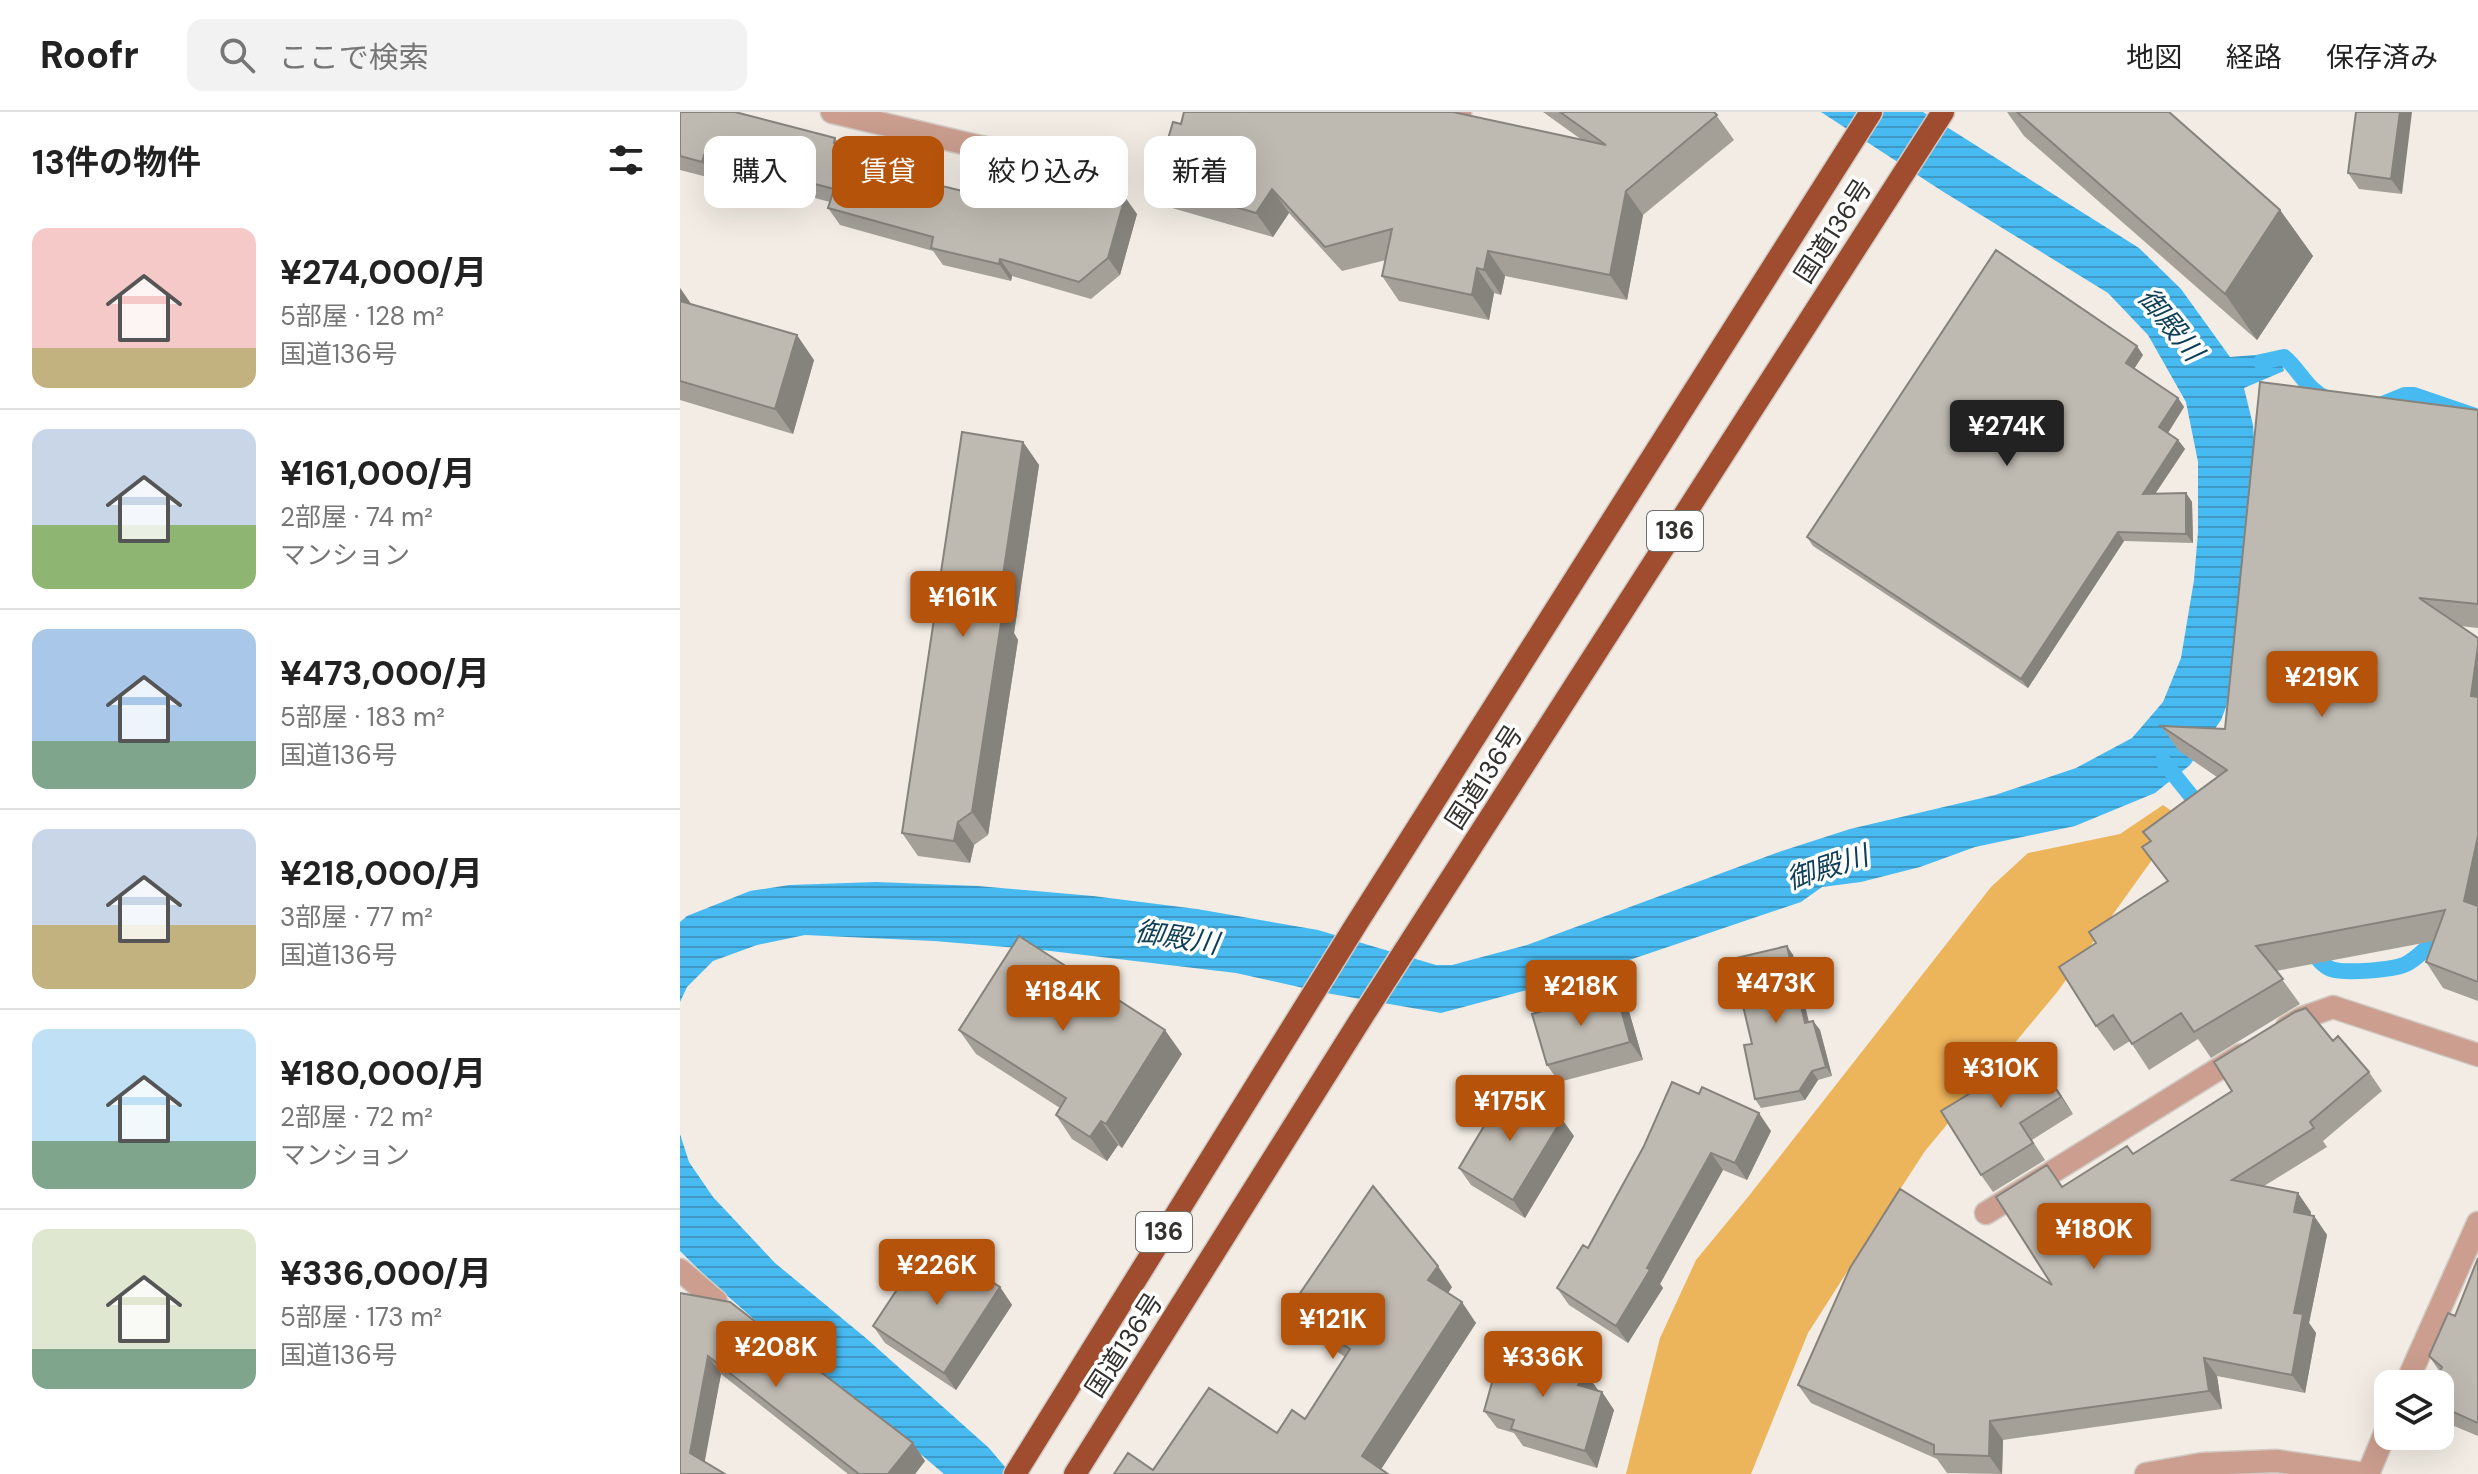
<!DOCTYPE html>
<html lang="ja">
<head>
<meta charset="utf-8">
<style>
  :root { --surface:#fff; --page:#f2f2f2; --text:#222; --muted:#767676; --line:#e0e0e0; --accent:#b45309 }
  body { margin:0; font-family:"DM Sans","Noto Sans JP",sans-serif; background:var(--page); color:var(--text); height:100vh; display:flex; flex-direction:column; font-size:30px; white-space:nowrap }
  * { box-sizing:border-box; margin:0 }
  p { font-size:26px; color:var(--muted) }
  .icon { flex:none; width:44px; height:44px; fill:none; stroke:currentColor; stroke-width:2; stroke-linecap:round; stroke-linejoin:round }
  .map { position:relative; flex:1; overflow:hidden }
  .panel { display:flex; flex-direction:column; background:var(--surface); width:680px }
  .panel>* { flex:none }
  .guide { position:absolute; left:24px; top:24px; width:760px; height:72px; display:flex; gap:16px }
  .fabs { position:absolute; left:1694px; top:1258px; display:grid; gap:16px }
  .fabs a { display:grid; place-items:center; width:80px; height:80px; border-radius:16px; background:var(--surface); box-shadow:0 8px 32px #0002; font-size:40px }
  .price { position:absolute; translate:-50% -68px; padding:0 18px; border-radius:8px; background:var(--accent); color:#fff; font-size:26px; line-height:52px; filter:drop-shadow(0 2px 4px #0008) }
  .price::after { content:''; position:absolute; left:50%; top:48px; width:24px; height:18px; margin-left:-12px; background:inherit; clip-path:polygon(0 0,100% 0,50% 100%) }
  .price.selected { background:#222; color:#fff }
  ul { padding:0; list-style:none }
  li { display:flex; align-items:center; gap:24px; height:200px; padding:0 32px }
  li+li { border-top:2px solid var(--line) }
  li span { display:grid; place-items:center; flex:none; width:224px; height:160px; border-radius:16px; color:#555 }
  li>.icon { margin-inline-start:auto }
  span .icon { width:96px; height:96px; fill:#fffc; stroke-width:1 }
  li b { font-size:34px }
  h2 { display:flex; justify-content:space-between; align-items:center; height:96px; padding:0 32px; font-size:34px }
  .tag { padding:0 28px; border-radius:16px; background:var(--surface); box-shadow:0 8px 32px #0002; font-size:28px; line-height:72px }
  .tag.selected { background:var(--accent); color:#fff }
  header { display:flex; align-items:center; gap:48px; box-sizing:border-box; height:112px; padding:0 40px; background:var(--surface); border-bottom:2px solid var(--line) }
  header strong { font-size:38px }
  nav { display:flex; gap:44px; margin-inline-start:auto; font-size:28px }
  .search { width:560px; height:72px; background:var(--page); display:flex; align-items:center; gap:20px; box-sizing:border-box; padding:0 28px; border-radius:16px; color:var(--muted); font-size:30px }
  main { display:flex; flex:1; min-height:0 }
  .map>svg:first-child { display:block }
</style>
</head>
<body>
<header>
<strong>Roofr</strong>
<div class="search"><svg class="icon" aria-label="search" viewBox="0 0 24 24"><circle cx="10" cy="10" r="6"/><path d="M15 15l6 6"/></svg>ここで検索</div>
<nav><a>地図</a><a>経路</a><a>保存済み</a></nav>
</header>
<main>
<section class="panel">
<h2>13件の物件<svg class="icon" aria-label="filters" viewBox="0 0 24 24"><path d="M4 7h16M4 17h16"/><circle cx="9" cy="7" r="2"/><circle cx="15" cy="17" r="2"/></svg></h2>
<ul>
<li><span style="background:linear-gradient(#f6c9c9 75%,#c2b280 0)"><svg class="icon" aria-label="home" viewBox="0 0 24 24"><path d="M3 11l9-7 9 7M6 9v11h12V9"/></svg></span><div><b>¥274,000/月</b><p>5部屋 · 128 m²</p><p>国道136号</p></div></li>
<li><span style="background:linear-gradient(#c9d6e8 60%,#8fb573 0)"><svg class="icon" aria-label="home" viewBox="0 0 24 24"><path d="M3 11l9-7 9 7M6 9v11h12V9"/></svg></span><div><b>¥161,000/月</b><p>2部屋 · 74 m²</p><p>マンション</p></div></li>
<li><span style="background:linear-gradient(#a9c7e8 70%,#7fa58c 0)"><svg class="icon" aria-label="home" viewBox="0 0 24 24"><path d="M3 11l9-7 9 7M6 9v11h12V9"/></svg></span><div><b>¥473,000/月</b><p>5部屋 · 183 m²</p><p>国道136号</p></div></li>
<li><span style="background:linear-gradient(#c9d6e8 60%,#c2b280 0)"><svg class="icon" aria-label="home" viewBox="0 0 24 24"><path d="M3 11l9-7 9 7M6 9v11h12V9"/></svg></span><div><b>¥218,000/月</b><p>3部屋 · 77 m²</p><p>国道136号</p></div></li>
<li><span style="background:linear-gradient(#bfe0f5 70%,#7fa58c 0)"><svg class="icon" aria-label="home" viewBox="0 0 24 24"><path d="M3 11l9-7 9 7M6 9v11h12V9"/></svg></span><div><b>¥180,000/月</b><p>2部屋 · 72 m²</p><p>マンション</p></div></li>
<li><span style="background:linear-gradient(#dfe7d0 75%,#7fa58c 0)"><svg class="icon" aria-label="home" viewBox="0 0 24 24"><path d="M3 11l9-7 9 7M6 9v11h12V9"/></svg></span><div><b>¥336,000/月</b><p>5部屋 · 173 m²</p><p>国道136号</p></div></li>
</ul>
</section>
<div class="map">
<svg width="1798" height="1362" viewBox="0 0 1798 1362">
  <defs>
    <pattern id="water-rules" width="6" height="5" patternUnits="userSpaceOnUse" patternTransform="scale(2)"><rect width="6" height="5" fill="#48baf2"/><path d="M0 2.5h6" fill="none" stroke="#3d98c4"/></pattern>
  </defs>
  <rect width="100%" height="100%" fill="#f2ece4"/>
  <path fill="#ecb45b" d="M1483 693 1502 706 1378 879 1245 1039 1204 1102 1128 1221 1071 1362H946L980 1226 1016 1148 1068 1085 1311 775 1348 741 1440 722Z"/>
  <path fill="url(#water-rules)" d="M1141 0H1243L1459 136 1501 177 1550 245 1599 241 1604 259 1564 276 1573 313 1579 404 1559 561 1541 608 1510 653 1475 681 1395 714 1295 735 1240 755 1181 770 1142 775 1121 790 914 860 761 901 646 881 556 861 362 838 254 829 125 823 77 833 33 849 7 875 0 890V810L7 804 70 779 109 773 196 770 298 774 413 784 517 797 638 818 756 853H772L847 833 1096 741 1170 717 1315 683 1396 656 1452 626 1483 590 1501 546 1514 468 1518 420V350L1506 290 1468 223 1428 181 1262 79Z
    M0 1022 9 1050 33 1085 95 1151 187 1227 309 1336 331 1362H264C177 1287 81 1221 0 1139Z"/>
  <g fill="none" stroke-linecap="round" stroke-linejoin="round">
    <path stroke="#48baf2" stroke-width="16" d="M1581 250 1604 245C1620 258 1627 279 1648 287
      M1698 294 1725 283H1734L1798 305
      M1483 649 1524 700
      M1629 835C1635 843 1641 853 1651 857 1665 862 1713 858 1726 852 1740 845 1748 832 1762 825 1774 819 1785 824 1798 821"/>
    <g stroke="#d0cac3" stroke-width="25">
      <path id="minor" d="M152 0 318 39
        M775 0 780 1
        M1607 915 1622 906 1653 895 1798 943
        M1306 1101 1561 943
        M0 1158 36 1189
        M1726 1272 1798 1111
        M1466 1362 1522 1352 1597 1349 1685 1362
        M1688 1362 1708 1314"/>
    </g>
    <g stroke="#d0cac3" stroke-width="25">
      <path id="trunk" d="M335 1362 677 811 1191 0
        M395 1362 684 902 1263 0"/>
    </g>
    <use href="#minor" stroke="#cb9e8f" stroke-width="22"/>
    <use href="#trunk" stroke="#a04c2e" stroke-width="22"/>
  </g>
  <path fill="#a4a098" d="M0 0 155 26 159 32 221 51 232 66 340 93 457 102 440 163 411 187 332 164 331 169 263 153 253 139 160 113 148 96 150 90 36 60 35 67 0 58Z
    M863 0H1034L1054 28 963 103 947 188 825 164 821 183 814 181 809 208 719 189 702 164 706 148 662 159 609 101 593 125 492 96 475 71 501 12 902 28Z
    M1327 0H1489L1600 98 1633 144 1577 228 1344 24Z
    M1676 0 1722 82 1679 77 1668 61Z
    M0 176 11 192 134 248 113 322 0 288Z
    M1463 243 1454 257 1498 286 1504 295 1488 321 1498 328 1505 337 1475 382 1506 381 1512 390 1513 431 1444 429 1348 576 1133 434 1127 425Z
    M1798 298V516L1780 514 1798 526V889L1763 876 1746 850 1754 829 1596 859 1620 892 1531 946 1518 927 1469 958 1450 929 1434 939 1416 914V831L1488 770 1462 735 1470 729 1463 720 1537 665 1499 639 1481 614 1545 617Z
    M343 330 359 353 334 521 338 528 308 723 294 733 290 751 238 744 222 721Z
    M1107 834 1113 843 1129 910 1133 909 1140 918 1152 964 1138 968 1125 988 1081 996 1075 987 1072 932Z
    M948 896 963 948 879 970 867 953Z
    M279 918 502 942 442 1036 438 1033 427 1049 392 1027 376 1003 380 996 296 942Z
    M1653 929 1689 960 1702 979 1643 1029 1647 1035 1584 1074 1631 1100 1630 1104H1634L1647 1123 1629 1211 1636 1221 1625 1281 1537 1264 1542 1297 1323 1328 1322 1362 1267 1361 1257 1347 1131 1291 1118 1273 1372 1173 1382 1075 1453 1042Z
    M1361 951 1393 1002 1352 1028 1365 1048 1313 1080 1301 1063Z
    M1091 1019 1067 1068 1043 1058 980 1172 983 1176 948 1231 889 1193 877 1176 908 1136 964 1034Z
    M894 1024 845 1106 791 1073 779 1056Z
    M1798 1146V1324L1762 1309 1760 1306V1260L1749 1244 1775 1204Z
    M320 1175 332 1193 276 1278 205 1231 193 1214Z
    M772 1175 768 1181 796 1211 701 1357 597 1321 625 1307 665 1245 624 1217 610 1196Z
    M0 1181 233 1331 245 1349 235 1362H168L41 1262 24 1349 0 1362Z
    M918 1278V1279L922 1280 934 1298 917 1356 843 1334 834 1321 817 1316 804 1299Z"/>
  <path fill="#86827c" d="M1720 0H1732L1722 82 1711 67Z
    M24 43 36 60 35 67 22 50Z
    M221 51 233 68 217 63Z
    M592 77 609 101 593 125 576 101Z
    M946 79 963 103 947 188 930 163Z
    M445 85 457 102 440 163 428 146Z
    M1600 98 1633 144 1577 228 1545 182Z
    M808 139 825 164 821 183 804 158Z
    M320 147 332 164 331 169 319 152Z
    M797 156 814 181 809 208 792 183Z
    M0 176 16 199 0 194Z
    M117 223 134 248 113 322 95 297Z
    M1457 234 1463 243 1452 260 1446 251Z
    M1498 286 1504 295 1486 324 1479 315Z
    M1498 328 1505 337 1469 391 1463 382Z
    M343 330 359 353 334 521 338 528 308 723 292 700 317 503Z
    M1506 381 1512 390 1513 431 1506 422Z
    M1438 420 1444 429 1348 576 1341 567Z
    M1798 534V595L1791 584Z
    M278 710 294 733 290 751 274 729Z
    M1798 724V808L1784 789Z
    M1107 834 1113 843 1131 920 1125 911Z
    M936 879 948 896 963 948 950 930Z
    M1133 909 1140 918 1152 964 1146 955Z
    M485 918 502 942 442 1036 426 1012Z
    M1349 933 1361 951 1393 1002 1381 985Z
    M1132 959 1138 968 1125 988 1119 979Z
    M1079 1001 1091 1019 1067 1068 1055 1051Z
    M882 1007 894 1024 845 1106 833 1088Z
    M421 1009 438 1033 427 1049 410 1025Z
    M1031 1041 1043 1058 980 1172 983 1176 948 1231 936 1214Z
    M1618 1081 1631 1100 1627 1118 1614 1100Z
    M1634 1104 1647 1123 1629 1211 1636 1221 1625 1281 1612 1263 1614 1201Z
    M758 1154 772 1175 763 1189 748 1168Z
    M320 1175 332 1193 276 1278 264 1261Z
    M782 1190 796 1211 698 1362 682 1344Z
    M28 1244 41 1262 23 1359 10 1341Z
    M1524 1246 1537 1264 1542 1297 1529 1279Z
    M906 1261 918 1278 910 1290 898 1273Z
    M922 1280 934 1298 917 1356 905 1339Z
    M1310 1309 1323 1328 1322 1362 1309 1344Z
    M233 1331 245 1349 235 1362H208Z"/>
  <path fill="#bfbab1" stroke="#86827c" stroke-width="2" d="M0 0H55L155 26 154 31 221 51 217 63 340 93 346 74 365 78 369 63 445 85 428 146 399 170 320 147 319 152 251 136 253 125 148 96 154 77 24 43 22 50 0 44Z
    M504 0H773L926 33 880 0H1034L1037 3 946 79 930 163 808 139 804 158 797 156 792 183 702 164 712 117 645 135 592 77 576 101 475 71 493 10 501 12Z
    M1337 0H1489L1600 98 1545 182Z
    M1676 0H1720L1711 67 1668 61Z
    M1316 138 1457 234 1446 251 1498 286 1479 315 1498 328 1463 382 1506 381V422L1438 420 1341 567 1127 425Z
    M0 189 117 223 95 297 0 269Z
    M1580 270 1798 298V492L1739 486 1798 526V534L1791 584 1798 585V724L1784 789 1798 794V870L1746 850 1765 798 1576 834 1603 867 1514 920 1501 901 1452 932 1433 903 1416 914 1379 855 1416 831 1409 820 1488 769 1462 735 1471 729 1463 720 1547 658 1481 614 1545 617Z
    M282 320 343 330 317 503 322 505 292 700 278 710 274 729 222 721Z
    M339 824 485 918 426 1012 421 1009 410 1025 376 1003 386 986 279 918Z
    M1107 834 1125 911 1133 909 1146 955 1132 959 1119 979 1075 987 1064 933 1072 932 1052 847Z
    M936 879 950 930 867 953 852 902Z
    M1626 896 1653 929 1658 924 1689 960 1630 1010 1634 1016 1552 1068 1618 1081 1614 1100 1634 1104 1614 1201 1623 1202 1612 1263 1524 1246 1529 1279 1310 1309 1309 1344 1254 1342V1333L1118 1273 1170 1156 1220 1077 1372 1173 1316 1085 1367 1053 1382 1075 1447 1034 1453 1042 1552 979 1534 950 1615 900Z
    M1349 933 1381 985 1340 1011 1353 1031 1301 1063 1261 999 1302 974 1297 967Z
    M992 970 1019 982 1022 975 1079 1001 1055 1051 1031 1041 967 1156 970 1158 936 1214 877 1176 903 1133 908 1136 964 1034Z
    M828 974 882 1007 833 1088 779 1056Z
    M693 1074 758 1154 748 1168 782 1190 682 1344 708 1362H434L448 1341 473 1358 529 1276 597 1321 612 1298 625 1307 670 1237 610 1196Z
    M249 1129 320 1175 264 1261 193 1214Z
    M1798 1146V1311L1760 1294V1272H1755L1762 1255 1749 1244 1768 1201 1775 1204Z
    M0 1181 50 1190 233 1331 208 1362H179L28 1244 10 1341 45 1362H0Z
    M822 1235 906 1261 898 1273 922 1280 905 1339 831 1317 834 1308 804 1299Z"/>
  <g text-anchor="middle" stroke-width="7" stroke-linejoin="round" paint-order="stroke">
    <g fill="#fff" stroke="#706f6d" stroke-width="2">
      <rect x="967" y="399" width="56" height="40" rx="6"/>
      <rect x="456" y="1100" width="56" height="40" rx="6"/>
    </g>
    <g font-size="24" font-weight="bold" fill="#33312e">
      <text x="995" y="427">136</text>
      <text x="484" y="1128">136</text>
    </g>
    <g font-size="26" fill="#33312e" stroke="#fff">
      <text transform="translate(1153 119) rotate(-57)" y="9">国道136号</text>
      <text transform="translate(804 665) rotate(-57)" y="9">国道136号</text>
      <text transform="translate(444 1233) rotate(-57)" y="9">国道136号</text>
    </g>
    <g font-size="28" font-style="italic" fill="#0e3f56" stroke="#fff">
      <text transform="translate(1491 212) rotate(51)" y="10">御殿川</text>
      <text transform="translate(1147 755) rotate(-18)" y="10">御殿川</text>
      <text transform="translate(497 825) rotate(9)" y="10">御殿川</text>
    </g>
  </g>
</svg>
<div class="fabs">
<a><svg class="icon" aria-label="layers" viewBox="0 0 24 24"><path d="M12 4l9 5-9 5-9-5zM3 14l9 5 9-5"/></svg></a>
</div>
<b class="price selected" style="left:1327px;top:356px">¥274K</b>
<b class="price" style="left:283px;top:527px">¥161K</b>
<b class="price" style="left:1642px;top:607px">¥219K</b>
<b class="price" style="left:1096px;top:913px">¥473K</b>
<b class="price" style="left:901px;top:916px">¥218K</b>
<b class="price" style="left:383px;top:921px">¥184K</b>
<b class="price" style="left:1321px;top:998px">¥310K</b>
<b class="price" style="left:830px;top:1031px">¥175K</b>
<b class="price" style="left:1414px;top:1159px">¥180K</b>
<b class="price" style="left:257px;top:1195px">¥226K</b>
<b class="price" style="left:653px;top:1249px">¥121K</b>
<b class="price" style="left:96px;top:1277px">¥208K</b>
<b class="price" style="left:863px;top:1287px">¥336K</b>
<div class="guide">
<a class="tag">購入</a>
<a class="tag selected">賃貸</a>
<a class="tag">絞り込み</a>
<a class="tag">新着</a>
</div>
</div>
</main>
</body>
</html>
